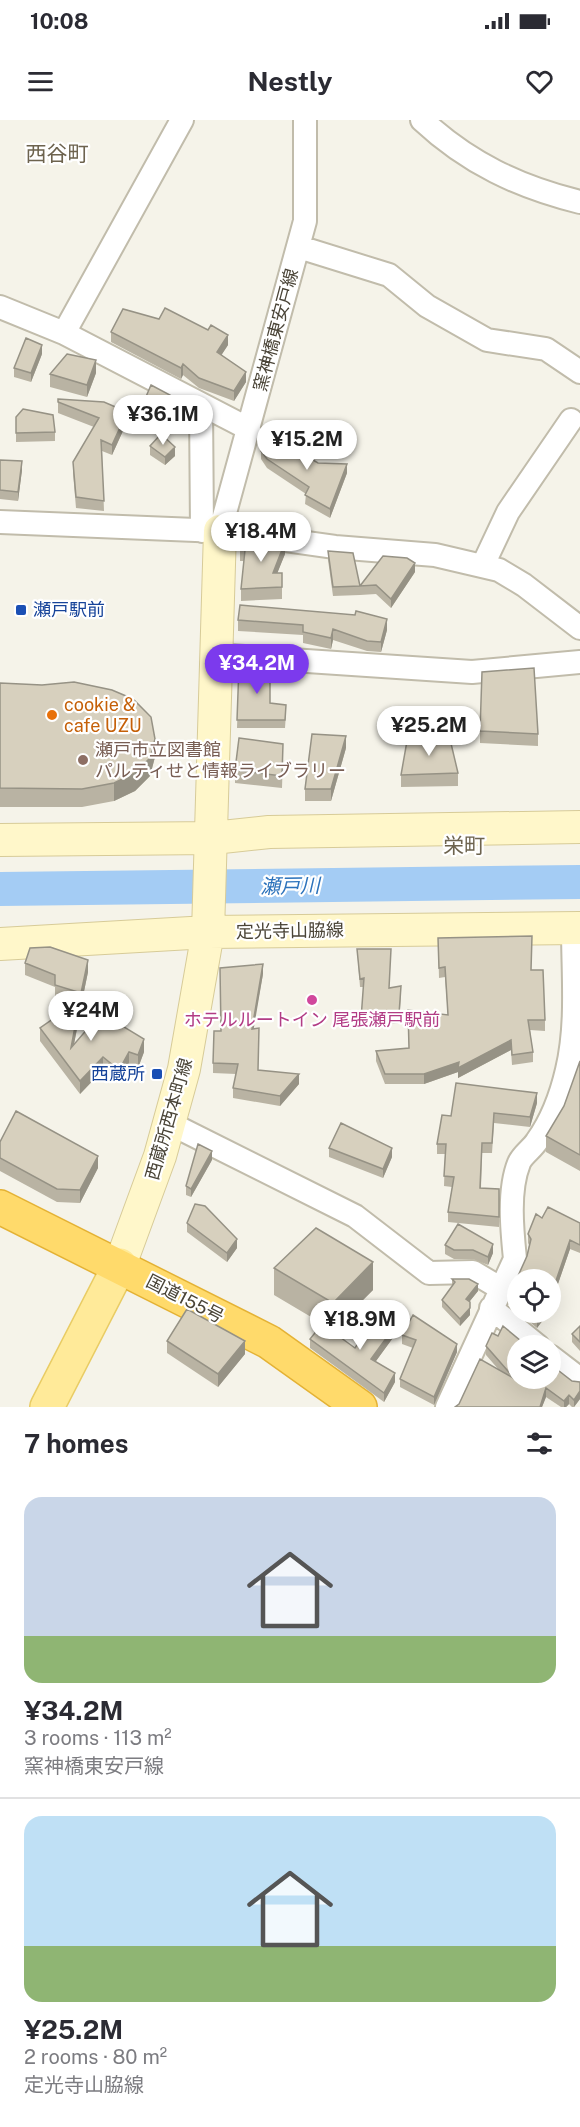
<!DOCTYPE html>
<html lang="en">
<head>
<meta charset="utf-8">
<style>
  :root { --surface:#fff; --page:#f7f7f7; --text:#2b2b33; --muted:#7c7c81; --line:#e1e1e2; --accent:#7c3aed }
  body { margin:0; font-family:"Public Sans","Noto Sans JP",sans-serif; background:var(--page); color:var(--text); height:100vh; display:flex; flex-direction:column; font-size:22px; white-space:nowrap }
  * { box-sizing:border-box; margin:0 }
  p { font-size:20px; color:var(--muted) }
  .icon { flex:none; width:33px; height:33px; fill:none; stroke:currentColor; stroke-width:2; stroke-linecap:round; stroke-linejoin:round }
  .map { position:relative; height:1287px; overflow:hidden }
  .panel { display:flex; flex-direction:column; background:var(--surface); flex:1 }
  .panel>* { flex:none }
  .fabs { position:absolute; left:507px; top:1149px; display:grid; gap:12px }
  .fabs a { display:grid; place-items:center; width:54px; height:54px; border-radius:50%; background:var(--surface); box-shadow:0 6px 24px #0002; font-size:30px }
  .price { position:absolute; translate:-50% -51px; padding:0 14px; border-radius:21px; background:#fff; color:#222; font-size:20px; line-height:39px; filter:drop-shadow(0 2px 3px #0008) }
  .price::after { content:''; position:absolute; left:50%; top:36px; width:18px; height:14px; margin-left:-9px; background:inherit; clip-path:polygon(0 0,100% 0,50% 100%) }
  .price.active { background:var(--accent); color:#fff }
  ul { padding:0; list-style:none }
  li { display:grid; align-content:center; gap:12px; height:318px; padding:0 24px }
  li+li { border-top:2px solid var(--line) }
  li span { display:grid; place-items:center; height:186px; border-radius:18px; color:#555 }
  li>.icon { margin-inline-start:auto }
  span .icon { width:108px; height:108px; fill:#fffc; stroke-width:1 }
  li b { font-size:26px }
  h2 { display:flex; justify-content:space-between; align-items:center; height:72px; padding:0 24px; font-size:26px }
  .status { display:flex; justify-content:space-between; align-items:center; height:42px; padding:0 30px; background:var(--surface); direction:ltr }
  .status svg { height:16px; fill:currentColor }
  header { display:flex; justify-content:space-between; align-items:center; height:78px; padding:0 24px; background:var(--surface); font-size:27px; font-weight:700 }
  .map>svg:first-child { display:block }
</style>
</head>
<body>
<div class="status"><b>10:08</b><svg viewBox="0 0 49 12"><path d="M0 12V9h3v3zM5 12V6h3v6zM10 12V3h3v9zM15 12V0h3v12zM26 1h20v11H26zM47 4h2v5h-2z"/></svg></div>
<header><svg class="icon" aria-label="menu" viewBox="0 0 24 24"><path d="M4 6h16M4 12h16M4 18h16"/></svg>Nestly<svg class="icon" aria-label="heart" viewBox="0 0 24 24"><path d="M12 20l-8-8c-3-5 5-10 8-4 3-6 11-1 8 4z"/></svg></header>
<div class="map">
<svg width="580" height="1287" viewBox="0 0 580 1287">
  <rect width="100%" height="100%" fill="#f5f3e9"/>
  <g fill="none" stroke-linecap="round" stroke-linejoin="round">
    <path stroke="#a4ccf4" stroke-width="34" d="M0 769 580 762"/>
    <g stroke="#c1bcab" stroke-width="26">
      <path id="street" d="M422 0C468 43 519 67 580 82
        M299 127 389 155 427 186 487 220 546 229 580 252
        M0 187 64 213 249 309
        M64 213 182 0
        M201 285 202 411
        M0 402 220 411 335 427 435 435 499 450 524 465 580 508
        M220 411 305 101V0
        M483 445 508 392 571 300
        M216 535 472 552 580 542
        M169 1003 355 1096 429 1153 473 1152 500 1168
        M491 1188 538 1226
        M550 1236 580 1259
        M447 1287 515 1139C512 1110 508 1070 519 1043 522 1035 532 1029 537 1021 552 1000 561 976 567 950 578 904 573 855 573 808"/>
    </g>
    <g stroke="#d7cb98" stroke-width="34">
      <path id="secondary" d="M0 720 213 718 269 712 580 707
        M0 824 208 812 580 808
        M120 1145 160 1036 184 949 208 812 220 411"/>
    </g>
    <g stroke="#e9cc64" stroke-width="36">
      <path id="primary" d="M47 1287 120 1145"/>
    </g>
    <g stroke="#e4b235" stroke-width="36">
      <path id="highway" d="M0 1087 269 1222 360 1287"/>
    </g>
    <use href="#street" stroke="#fff" stroke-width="22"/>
    <use href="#secondary" stroke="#fff7ca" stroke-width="32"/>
    <use href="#primary" stroke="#ffea99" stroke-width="33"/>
    <use href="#highway" stroke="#ffda6b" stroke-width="33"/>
  </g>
  <path fill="#b9b3a3" d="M111 212 228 225 221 235 246 262 234 281 199 268 183 255 181 259 111 222Z
    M42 234 31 262 14 257V248Z
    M96 253 87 277 50 267V254Z
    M170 280 179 294 159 314 139 302V293Z
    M58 282 127 302 112 335 102 331 104 391 76 388 73 353V342L94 307 58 293Z
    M16 297 55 312V321L16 322Z
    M150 326 175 336 165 345 150 335Z
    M261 331 318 343 347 353 330 398 305 384 306 374 267 348 261 339Z
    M0 340 22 350 18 381 0 379Z
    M240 430 285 434 277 453H282V479L241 481V469L244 441H240Z
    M328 431 360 466V475L333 476 328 440Z
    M415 452 391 488 376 474 360 475V466Z
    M238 500 387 510 381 532 367 531 333 520 331 529 303 523V515L238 511Z
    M239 546 270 583 286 593 285 608H237Z
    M0 563 155 637 150 656 135 671 114 681 82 687H0Z
    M480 611 538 614V626L480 623Z
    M346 628 331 681H305V669Z
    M283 637 282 668 235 663V650Z
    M458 653V666L401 667V655Z
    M438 818 531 850 545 900V911L530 910 533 932V942L512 945 511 930 458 958V952L424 964H385L376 941V931L409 928 408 890 448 895 445 857 439 858Z
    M357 829 390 868 401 875 399 903 361 908 364 867H360Z
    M25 843 88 852 81 886H80V893L74 924 144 932 138 948 129 944 119 963 103 950 80 974 40 921V908L75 884 55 877V867L25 855Z
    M263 854 253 908 258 950 299 964 280 986 233 978V968L236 954 213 953V943L221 911Z
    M580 941V1051L546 1032V1016L564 986Z
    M537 983 530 1007 494 1003 492 1033H482L481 1068 499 1069V1107L448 1102V1092L452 1067 444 1066 445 1034H437V1024L451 996Z
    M0 1022 98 1048 80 1083 57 1082 0 1051Z
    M329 1028 392 1037 383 1058 329 1037Z
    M212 1040 191 1077 186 1075V1066Z
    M542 1098 580 1103V1133L570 1129 550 1187V1160H518V1192L509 1185V1176L527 1136 529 1125 528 1123V1114Z
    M187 1103 237 1128 227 1142 187 1112Z
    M445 1125 493 1133 488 1145 473 1139H454L445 1134Z
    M274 1148 373 1170 333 1210 274 1175Z
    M452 1159 478 1171 469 1182 470 1195 460 1206 442 1187V1180L452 1166Z
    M518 1192H549L537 1208Z
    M580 1206V1231L572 1222V1214Z
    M395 1215 375 1242 395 1262 384 1282 310 1228V1219L355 1228Z
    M402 1215 457 1232 434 1285 400 1267V1259L413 1228 402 1224Z
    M167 1221 245 1234 218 1267 167 1233Z
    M486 1226 572 1261 580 1262V1279L574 1287H572L569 1284 566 1287H561L546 1277 542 1287H455L499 1250 486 1235Z"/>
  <path fill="#969285" d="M228 215V225L217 242V232Z
    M42 225V234L31 262V253Z
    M96 240V253L87 277V265Z
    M183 244V255L181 259V248Z
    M246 252V262L234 281V271Z
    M179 285V294L159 314V306Z
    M127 292V302L112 335V325Z
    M175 327V336L165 345V337Z
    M22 341V350L18 381V372Z
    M347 344V353L330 398V389Z
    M285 422V434L273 464V453Z
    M415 443V452L391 488V479Z
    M387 499V510L381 532V522Z
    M333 509V520L331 529V518Z
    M346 616V628L331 681V669Z
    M155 619V637L150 656 135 671 114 681V663Z
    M88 840V852L81 886V873Z
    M263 844V854L252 919V909Z
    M80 880V893L71 940V928Z
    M144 919V932L138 948V935Z
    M511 920V930L458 958V952L424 964V954Z
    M129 932V944L119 963V950Z
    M103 937V950L80 974V961Z
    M299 954V964L280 986V976Z
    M537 973V983L530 1007V997Z
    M392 1028V1037L383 1058V1049Z
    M212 1031V1040L191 1077V1069Z
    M98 1036V1048L80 1083V1070Z
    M237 1119V1128L227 1142V1133Z
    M570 1120V1129L550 1187V1178Z
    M493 1124V1133L488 1145V1137Z
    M373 1142V1170L333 1210V1183Z
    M478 1164V1171L466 1186V1179Z
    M470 1188V1195L460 1206V1199Z
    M542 1192H549L537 1208V1199Z
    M395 1206V1215L371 1248V1239Z
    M245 1221V1234L218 1267V1254Z
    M457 1224V1232L434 1285V1277Z
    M395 1253V1262L384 1282V1273Z
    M546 1268V1277L542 1287H540Z
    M580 1271V1279L574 1287V1280Z
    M569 1275V1284L566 1287H564V1281Z"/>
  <path fill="#d7d0be" stroke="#969285" stroke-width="1.5" d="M165 188 208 210 211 205 228 215 217 232 246 252 234 271 199 258 183 244 181 248 111 212 123 189 159 199Z
    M26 218 42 225 31 253 14 248Z
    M67 234 96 240 87 265 50 254Z
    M151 265 170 275 168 279 179 285 159 306 139 293Z
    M58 279 104 282 127 292 112 325 101 320 104 381 76 377 73 342 99 298 58 282Z
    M23 289 53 295 55 312 16 313V297Z
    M161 314 175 327 165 337 150 326Z
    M272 316 318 343 347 344 330 389 305 375 309 367 267 339 261 331Z
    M0 340 22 341 18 372 0 370Z
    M241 416 285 422 273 453H282V467L241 469 245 430H240Z
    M328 431 353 433 360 466 333 467Z
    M383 436 407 438 415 443 391 479 376 465 360 466Z
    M240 485 355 495 356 491 387 499 381 522 367 521 333 509 331 518 303 512V505L238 500Z
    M270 544V583L286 585 285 600H237L239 546Z
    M534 548 538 614 480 611 482 552Z
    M74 562 112 570 133 579 151 597 155 619 150 638 135 653 114 663 82 669 0 668V563L42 565Z
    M312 614 346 616 331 669H305Z
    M449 615 458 653 401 655 407 621Z
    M239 618 283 624 282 656 235 650Z
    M532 816 531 850H543L545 900H528L533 932 512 935 511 920 458 948 459 942 424 954H385L376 931 409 928 408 890 448 895 445 847 439 848 438 818Z
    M50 827 88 840 81 873 55 865V855L25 843 30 828Z
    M357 829H391L389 868 401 866 399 894 361 899 364 858 360 859Z
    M263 844 252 909 259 908 258 950 299 954 280 976 233 968 238 944 213 943 214 911H221L220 848Z
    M80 880 71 928 101 893 144 919 138 935 129 932 119 950 103 937 80 961 40 908Z
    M580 941V1035L546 1016 564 986Z
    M456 963 537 973 530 997 494 993 492 1023H482L480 1068 499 1069V1097L448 1092 454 1057 444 1056 446 1024H437L442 995 451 996Z
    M16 991 98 1036 80 1070 57 1069 0 1038V1022Z
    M341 1003 392 1028 383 1049 329 1028Z
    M198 1024 212 1031 191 1069 186 1066Z
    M195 1084 205 1086 237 1119 227 1133 187 1103Z
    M548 1087 580 1103V1125L570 1120 550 1178V1160H518V1183L509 1176 527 1136 531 1119 528 1114 536 1094 542 1098Z
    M458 1104 493 1124 488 1137 473 1130H454L445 1125Z
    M316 1108 373 1142 333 1183 274 1148Z
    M452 1159H469L478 1164 466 1179 470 1182V1188L460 1199 442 1180 455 1162Z
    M187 1189 245 1221 218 1254 167 1221Z
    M529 1192H542L537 1199Z
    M378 1193 395 1206 371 1239 395 1253 384 1273 310 1219 322 1204 355 1228Z
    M413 1195 457 1224 434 1277 400 1259 416 1220 402 1215Z
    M503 1206 527 1226H518V1258H550V1244L572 1261 580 1262V1271L574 1280 569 1275 564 1281 546 1268 540 1287H455L459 1284 480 1239 515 1259 486 1226 492 1213 498 1216Z
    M580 1206V1222L572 1214Z"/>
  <g fill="#1a4fb4" stroke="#fff" stroke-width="2">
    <rect x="15" y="484" width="12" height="12" rx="3"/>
    <rect x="151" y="948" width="12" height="12" rx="3"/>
  </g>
  <circle fill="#e8710a" stroke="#fff" stroke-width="2" cx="52" cy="595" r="6"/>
  <circle fill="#8d6e63" stroke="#fff" stroke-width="2" cx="83" cy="640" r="6"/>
  <circle fill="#d1479c" stroke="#fff" stroke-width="2" cx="312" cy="880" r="6"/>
  <g text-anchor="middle" stroke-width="4.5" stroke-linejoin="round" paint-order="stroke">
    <g font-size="18" fill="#4a4437" stroke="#fff">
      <text transform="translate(276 210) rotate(-75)" y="6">窯神橋東安戸線</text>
      <text transform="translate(290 811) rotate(-1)" y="6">定光寺山脇線</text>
      <text transform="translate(169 999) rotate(-74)" y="6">西蔵所西本町線</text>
      <text transform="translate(185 1179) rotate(27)" y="6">国道155号</text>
    </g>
    <g font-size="18" fill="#164399" stroke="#fff" text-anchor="start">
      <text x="33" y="496">瀬戸駅前</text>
      <text x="145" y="960" text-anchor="end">西蔵所</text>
    </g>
    <g font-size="18" fill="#c56008" stroke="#fff" text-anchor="start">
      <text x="64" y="591">cookie &amp;<tspan x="64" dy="21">cafe UZU</tspan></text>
    </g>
    <g font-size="18" fill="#785e54" stroke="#fff" text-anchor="start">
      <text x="95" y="636">瀬戸市立図書館<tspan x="95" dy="21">パルティせと情報ライブラリー</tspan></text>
    </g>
    <g font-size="18" fill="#b23c85" stroke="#fff">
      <text x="312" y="906">ホテルルートイン 尾張瀬戸駅前</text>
    </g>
    <g font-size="20" font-style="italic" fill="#2b72bb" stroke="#fff">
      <text transform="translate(290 766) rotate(-1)" y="7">瀬戸川</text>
    </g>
    <g font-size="21" fill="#6d634e" stroke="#fff">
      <text x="57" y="41">西谷町</text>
      <text x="464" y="733">栄町</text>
    </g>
  </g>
</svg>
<div class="fabs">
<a><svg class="icon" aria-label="locate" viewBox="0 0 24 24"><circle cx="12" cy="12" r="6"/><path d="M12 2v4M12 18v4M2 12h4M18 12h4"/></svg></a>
<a><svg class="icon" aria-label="layers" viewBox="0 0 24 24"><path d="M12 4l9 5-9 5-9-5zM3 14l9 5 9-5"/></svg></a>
</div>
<b class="price" style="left:163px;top:326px">¥36.1M</b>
<b class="price" style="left:307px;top:351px">¥15.2M</b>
<b class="price" style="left:261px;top:443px">¥18.4M</b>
<b class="price active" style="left:257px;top:575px">¥34.2M</b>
<b class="price" style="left:429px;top:637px">¥25.2M</b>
<b class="price" style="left:91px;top:922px">¥24M</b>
<b class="price" style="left:360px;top:1231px">¥18.9M</b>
</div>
<section class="panel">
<h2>7 homes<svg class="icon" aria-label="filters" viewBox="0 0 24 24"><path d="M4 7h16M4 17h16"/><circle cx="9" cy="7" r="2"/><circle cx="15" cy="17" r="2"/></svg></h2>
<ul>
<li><span style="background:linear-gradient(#c9d6e8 75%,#8fb573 0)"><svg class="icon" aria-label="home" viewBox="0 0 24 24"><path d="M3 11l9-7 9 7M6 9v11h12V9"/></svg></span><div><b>¥34.2M</b><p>3 rooms · 113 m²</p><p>窯神橋東安戸線</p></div></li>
<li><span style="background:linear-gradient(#bfe0f5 70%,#8fb573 0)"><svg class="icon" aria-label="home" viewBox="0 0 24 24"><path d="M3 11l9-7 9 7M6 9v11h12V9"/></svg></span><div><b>¥25.2M</b><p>2 rooms · 80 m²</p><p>定光寺山脇線</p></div></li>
</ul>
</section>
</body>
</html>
